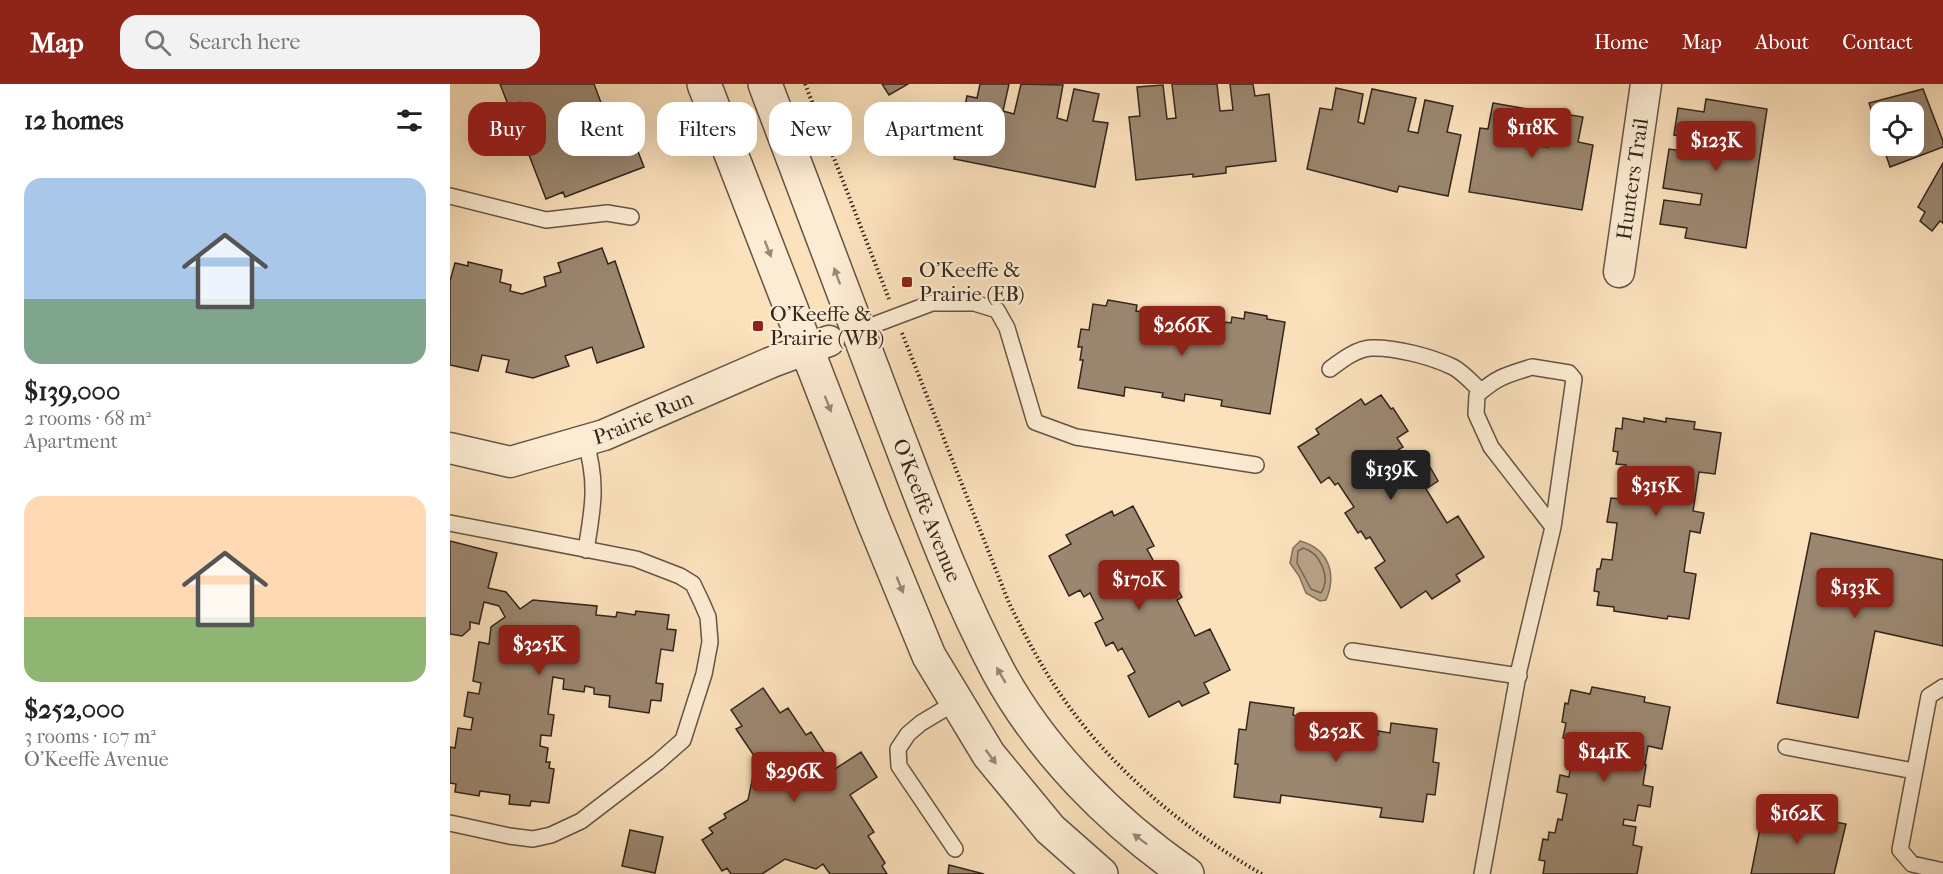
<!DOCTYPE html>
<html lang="en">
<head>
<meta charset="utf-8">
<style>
  :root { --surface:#fff; --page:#f2f2f2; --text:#222; --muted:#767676; --accent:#8f2418 }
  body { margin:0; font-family:"IM FELL French Canon",serif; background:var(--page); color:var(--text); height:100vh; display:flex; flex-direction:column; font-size:22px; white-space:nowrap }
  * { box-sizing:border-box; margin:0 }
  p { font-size:20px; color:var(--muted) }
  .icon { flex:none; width:33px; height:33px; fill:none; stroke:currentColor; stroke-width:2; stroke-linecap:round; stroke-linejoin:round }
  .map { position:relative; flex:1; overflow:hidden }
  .side { display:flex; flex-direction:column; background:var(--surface); width:450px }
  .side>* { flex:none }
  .banner { position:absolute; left:18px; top:18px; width:570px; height:54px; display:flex; gap:12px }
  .buttons { position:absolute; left:1420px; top:18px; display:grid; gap:12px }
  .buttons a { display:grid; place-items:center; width:54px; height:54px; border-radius:12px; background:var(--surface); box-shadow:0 6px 24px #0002; font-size:30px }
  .price { position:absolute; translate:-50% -51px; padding:0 14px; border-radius:6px; background:var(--accent); color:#fff; font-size:20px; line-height:39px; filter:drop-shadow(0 2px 3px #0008) }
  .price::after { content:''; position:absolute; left:50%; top:36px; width:18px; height:14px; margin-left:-9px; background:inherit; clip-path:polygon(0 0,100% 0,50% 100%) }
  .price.selected { background:#222; color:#fff }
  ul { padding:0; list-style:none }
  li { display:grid; align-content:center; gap:12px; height:318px; padding:0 24px }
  li span { display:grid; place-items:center; height:186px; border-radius:18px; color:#555 }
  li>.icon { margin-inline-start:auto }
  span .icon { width:108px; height:108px; fill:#fffc; stroke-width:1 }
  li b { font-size:26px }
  h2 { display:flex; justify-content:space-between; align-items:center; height:72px; padding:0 24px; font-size:26px }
  .chip { padding:0 21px; border-radius:18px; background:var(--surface); box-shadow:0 6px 24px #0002; font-size:21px; line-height:54px }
  .chip.selected { background:var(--accent); color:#fff }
  header { display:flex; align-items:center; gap:36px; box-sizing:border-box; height:84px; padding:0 30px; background:var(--accent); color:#fff }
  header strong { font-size:28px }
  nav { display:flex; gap:33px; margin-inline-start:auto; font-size:21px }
  .search { width:420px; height:54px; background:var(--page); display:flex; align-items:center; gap:15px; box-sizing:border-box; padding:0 21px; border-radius:18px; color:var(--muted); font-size:22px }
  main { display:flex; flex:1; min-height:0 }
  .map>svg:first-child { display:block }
</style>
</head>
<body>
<header>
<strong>Map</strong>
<div class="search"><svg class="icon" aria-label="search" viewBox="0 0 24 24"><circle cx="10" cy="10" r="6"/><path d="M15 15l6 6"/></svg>Search here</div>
<nav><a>Home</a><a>Map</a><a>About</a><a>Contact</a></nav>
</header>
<main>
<section class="side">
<h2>12 homes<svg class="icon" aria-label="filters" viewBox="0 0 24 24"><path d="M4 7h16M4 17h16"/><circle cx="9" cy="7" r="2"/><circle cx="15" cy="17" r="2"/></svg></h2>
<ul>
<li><span style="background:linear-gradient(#a9c7e8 65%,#7fa58c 0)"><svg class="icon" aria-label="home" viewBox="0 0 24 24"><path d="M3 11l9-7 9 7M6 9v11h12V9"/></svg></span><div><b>$139,000</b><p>2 rooms · 68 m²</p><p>Apartment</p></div></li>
<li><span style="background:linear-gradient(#ffd9b3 65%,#8fb573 0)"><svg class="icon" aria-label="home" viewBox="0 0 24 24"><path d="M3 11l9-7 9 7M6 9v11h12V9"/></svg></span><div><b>$252,000</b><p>3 rooms · 107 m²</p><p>O'Keeffe Avenue</p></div></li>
</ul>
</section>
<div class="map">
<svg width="1493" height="790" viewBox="0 0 1493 790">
  <rect width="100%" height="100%" fill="#fbe1bc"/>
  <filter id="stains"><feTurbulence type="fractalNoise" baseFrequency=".00333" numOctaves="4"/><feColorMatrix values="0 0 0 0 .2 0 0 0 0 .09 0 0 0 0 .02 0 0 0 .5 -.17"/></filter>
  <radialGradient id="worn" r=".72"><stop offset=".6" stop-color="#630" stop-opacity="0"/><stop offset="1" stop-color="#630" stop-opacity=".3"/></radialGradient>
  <path fill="#b7a186" stroke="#826f5c" stroke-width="1.5" d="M850 457C879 465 887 490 876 516L870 517 856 509 849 492 840 479 843 464Z"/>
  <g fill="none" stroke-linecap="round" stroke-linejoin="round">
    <path stroke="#756352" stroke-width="1.5" d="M853 464C871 469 881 494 871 509L861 505 847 479 848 467Z"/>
  </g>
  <path fill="#9b8770" stroke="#33251d" stroke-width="1.5" d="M50 0H144L159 40 175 34 194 83 115 113 113 108 96 115 79 71 87 68 84 59 92 56 82 29 75 31 70 18 59 23Z
    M432 0H458L439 11Z
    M530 0H559L553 27 564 30 571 0 613 1 607 34 617 37 624 5 649 10 643 37 658 39 645 103 504 75 517 12 527 14Z
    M722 0H767L770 27 783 26 780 0H803L805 12 819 10 826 77 776 83V89L743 93V90L686 96 679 33 690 32 687 3 713 1 717 35 726 34Z
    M886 4 913 10 908 38 914 40 922 5 966 14 958 47 968 49 975 16 1003 22 997 48 1011 51 998 112 949 102 947 108 857 85 870 24 882 26Z
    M1473 5 1493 57V63L1440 83 1433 62H1464V28H1431V55L1419 19Z
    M1256 15 1317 25 1296 164 1235 154 1237 144 1210 140 1214 116 1250 121 1252 110 1213 104 1219 65 1255 70 1257 56 1224 51 1228 24 1254 28Z
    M1043 19 1095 28 1089 62 1098 63 1104 28 1133 33 1128 58 1143 61 1132 126 1019 108 1030 44 1038 45Z
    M1493 79V139L1490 137 1482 147 1470 137 1475 128 1468 123Z
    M152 164 158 180 165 177 194 263 147 279 142 263 115 272 119 282 83 294 56 288 59 276 32 271 28 287 0 281V197L5 179 18 182V178L52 186 50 198 61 201 60 207 72 210 96 202 94 193 111 188 108 179Z
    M658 216 687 221 686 227 695 228 694 235 702 236 701 240 712 242 713 234 721 235 722 230 745 234 744 238 774 243 775 238 781 239 782 233 794 235 795 228 817 232V235L835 238 820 330 771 322 772 316 735 310 734 317 712 313 713 309 675 303 674 312 628 304 633 276H630L632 263H628L631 245 639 246 643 220 656 222Z
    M931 311 941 325 943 324 958 347 947 354 953 363 948 366 960 385 965 382 970 389 980 383 988 397 976 405 997 439 1008 432 1034 473 1006 491 1010 497 982 515 976 507 951 524 925 484 935 477 920 453 916 455 911 447 908 449 895 429 904 423 888 399 885 401 879 393 871 399 848 363 869 350 866 345 911 315 915 321Z
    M1173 334 1194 338V334L1216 338V334L1245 338 1244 345 1271 349 1265 390 1249 388 1243 427 1254 429 1250 449 1240 447 1234 488 1246 490 1239 535 1218 532 1217 535 1164 527V523L1147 521 1149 508 1144 507 1147 485H1150L1152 475 1162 476 1167 439 1157 438 1161 414 1171 415 1176 381 1166 380 1168 368 1163 367 1166 344 1172 345Z
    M683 422 704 462 697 465 717 502 724 499 732 513 727 516 745 552 760 545 780 586 754 599 759 609 732 622 729 617 699 633 678 592 685 588 672 564 668 567 663 558 656 562 645 539 653 535 640 509 634 513 630 506 619 512 599 472 621 460 616 451 662 427 664 432Z
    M1361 449 1493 476V562L1425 547 1408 634 1327 619Z
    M0 457 47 469 38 504 56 508 70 525 83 516 147 522 146 531 166 533 167 528 185 531 186 527 219 531 217 545 226 546 223 567 211 565 206 599 213 600 211 617 201 616 199 629 159 623 160 612 144 610V604L135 602 134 608 113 605 114 595 103 593 98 630 104 631 101 652 91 651 90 662 98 664 96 678H100L99 684 104 685 99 719 81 717 80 722 59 720 60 711 30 707 29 712 5 708 6 700 0 699V663L5 664 8 644 21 646 23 634 14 632 18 608 29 610 31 599 23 597 29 558 39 560 41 543 55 533 49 522 34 518 29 540 20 538V545L12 552 0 550Z
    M1142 603 1195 613 1194 618 1220 623 1212 665 1198 662 1195 679 1187 677 1186 680 1196 681 1193 701 1203 703 1200 723 1188 721 1185 737 1174 735 1173 741 1186 743 1183 761 1192 763 1187 790H1093L1095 777 1089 776 1093 755 1098 756 1099 748 1105 749 1108 735 1112 736 1117 710 1107 708 1110 691 1119 693 1125 656 1113 654 1116 639 1112 638 1115 619 1118 620 1121 606 1140 610Z
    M313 604 330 629 338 624 356 651 361 648 385 685 411 668 427 693 400 711 424 748 418 752 435 779 432 782 437 790H380L373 780 366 785 335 775 312 790H281L277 784 272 787 252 756 263 749 259 744 276 734 274 730 298 716 305 683 309 679 286 645 292 642 281 626Z
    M800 618 844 624 843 631 851 633 850 641 870 644 871 634 881 636 882 630 903 633 901 648 928 651V647L940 649 941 639 987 645 983 678 989 679 985 711 977 710 973 738 930 733 932 724 831 711 830 719 784 713 788 680H785L789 645 796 646Z
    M1314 724 1396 740 1384 790H1301Z
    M180 746 213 753 205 789 172 782Z
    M499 781 534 790H498Z"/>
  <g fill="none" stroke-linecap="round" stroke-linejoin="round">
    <g stroke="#655445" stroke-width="18">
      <path id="service" d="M0 112 96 136 157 129 181 133
        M405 248 482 219H524L547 226 557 244 585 338 626 353 806 381
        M1082 283 1119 289 1124 295 1103 443 1041 363 1026 330 1027 311C1047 293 1056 291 1082 283Z
        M880 285C892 276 906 265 921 264 945 263 982 273 1003 283 1013 288 1023 300 1031 307
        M135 356C148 398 143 424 136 466
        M0 439 186 475 230 492 243 500 252 519 258 533 260 558 254 590 233 656 208 678 131 737 101 751 83 755 59 752 0 739
        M902 567 1069 592
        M1493 603 1479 612 1450 766 1462 780 1493 787
        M1336 663 1464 687
        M505 765 449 682 448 665 458 650 471 639 506 618
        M1032 790 1069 586 1103 443"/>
    </g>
    <g stroke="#655445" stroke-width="33">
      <g id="minor">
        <path id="s1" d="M1169 188 1196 0"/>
        <path id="s2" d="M0 364 60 378 154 351 322 278 379 257"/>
      </g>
    </g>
    <g stroke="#655445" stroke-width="36">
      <g id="tertiary">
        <path d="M254 0 423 436 479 572 539 671 600 745 651 790"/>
        <path id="s3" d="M315 0C357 112 399 223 441 334 474 420 505 506 548 587 592 668 662 738 737 790"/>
      </g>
    </g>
    <path stroke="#33251d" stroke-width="4" stroke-dasharray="1.5 3" stroke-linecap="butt" d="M355 0 439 215
      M452 249 559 519C572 545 585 571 601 596 652 677 729 743 812 790"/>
    <use href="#service" stroke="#fcecd3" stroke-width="15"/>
    <use href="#minor" stroke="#fcecd3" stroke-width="30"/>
    <use href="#tertiary" stroke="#fcecd3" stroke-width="33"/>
  </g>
  <defs><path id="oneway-solid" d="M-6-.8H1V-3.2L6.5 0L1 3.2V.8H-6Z" transform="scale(1.5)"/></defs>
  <g fill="#988878">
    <use href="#oneway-solid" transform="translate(318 165) rotate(69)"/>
    <use href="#oneway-solid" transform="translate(387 192) rotate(-110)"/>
    <use href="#oneway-solid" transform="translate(378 320) rotate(69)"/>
    <use href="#oneway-solid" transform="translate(450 501) rotate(68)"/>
    <use href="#oneway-solid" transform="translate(551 591) rotate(-120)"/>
    <use href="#oneway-solid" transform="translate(541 673) rotate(53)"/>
    <use href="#oneway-solid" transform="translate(690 755) rotate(-143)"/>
  </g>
  <g fill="#8f2418" stroke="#fcecd3" stroke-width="2">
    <rect x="451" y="192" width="12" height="12" rx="3"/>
    <rect x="302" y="236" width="12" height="12" rx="3"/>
  </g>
  <g text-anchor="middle" stroke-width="4.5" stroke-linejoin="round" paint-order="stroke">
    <g font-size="21" fill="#33251d" stroke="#fcecd3">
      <text dy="7" stroke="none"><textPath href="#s1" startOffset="94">Hunters Trail</textPath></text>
      <text dy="7" stroke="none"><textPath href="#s2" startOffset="202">Prairie Run</textPath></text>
      <text dy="7" stroke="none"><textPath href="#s3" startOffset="456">O'Keeffe Avenue</textPath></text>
    </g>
    <g font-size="21" fill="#33251d" stroke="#fcecd3" text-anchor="start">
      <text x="469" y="193">O'Keeffe &amp;<tspan x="469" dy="24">Prairie (EB)</tspan></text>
      <text x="320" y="237">O'Keeffe &amp;<tspan x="320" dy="24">Prairie (WB)</tspan></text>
    </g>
  </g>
  <rect width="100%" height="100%" filter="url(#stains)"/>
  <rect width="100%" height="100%" fill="url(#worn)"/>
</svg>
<div class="buttons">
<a><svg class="icon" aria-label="locate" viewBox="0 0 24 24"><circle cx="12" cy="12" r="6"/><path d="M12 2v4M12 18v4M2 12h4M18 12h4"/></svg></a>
</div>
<b class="price" style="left:1082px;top:75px">$118K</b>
<b class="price" style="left:1266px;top:88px">$123K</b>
<b class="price" style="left:732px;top:273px">$266K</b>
<b class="price selected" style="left:941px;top:417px">$139K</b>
<b class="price" style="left:1206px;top:433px">$315K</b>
<b class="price" style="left:689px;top:527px">$170K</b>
<b class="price" style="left:1405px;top:535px">$133K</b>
<b class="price" style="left:89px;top:592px">$325K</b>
<b class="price" style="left:886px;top:679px">$252K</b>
<b class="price" style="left:1154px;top:699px">$141K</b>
<b class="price" style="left:344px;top:719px">$296K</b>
<b class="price" style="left:1347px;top:761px">$162K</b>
<div class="banner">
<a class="chip selected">Buy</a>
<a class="chip">Rent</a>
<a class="chip">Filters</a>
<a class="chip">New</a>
<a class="chip">Apartment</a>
</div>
</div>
</main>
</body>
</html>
